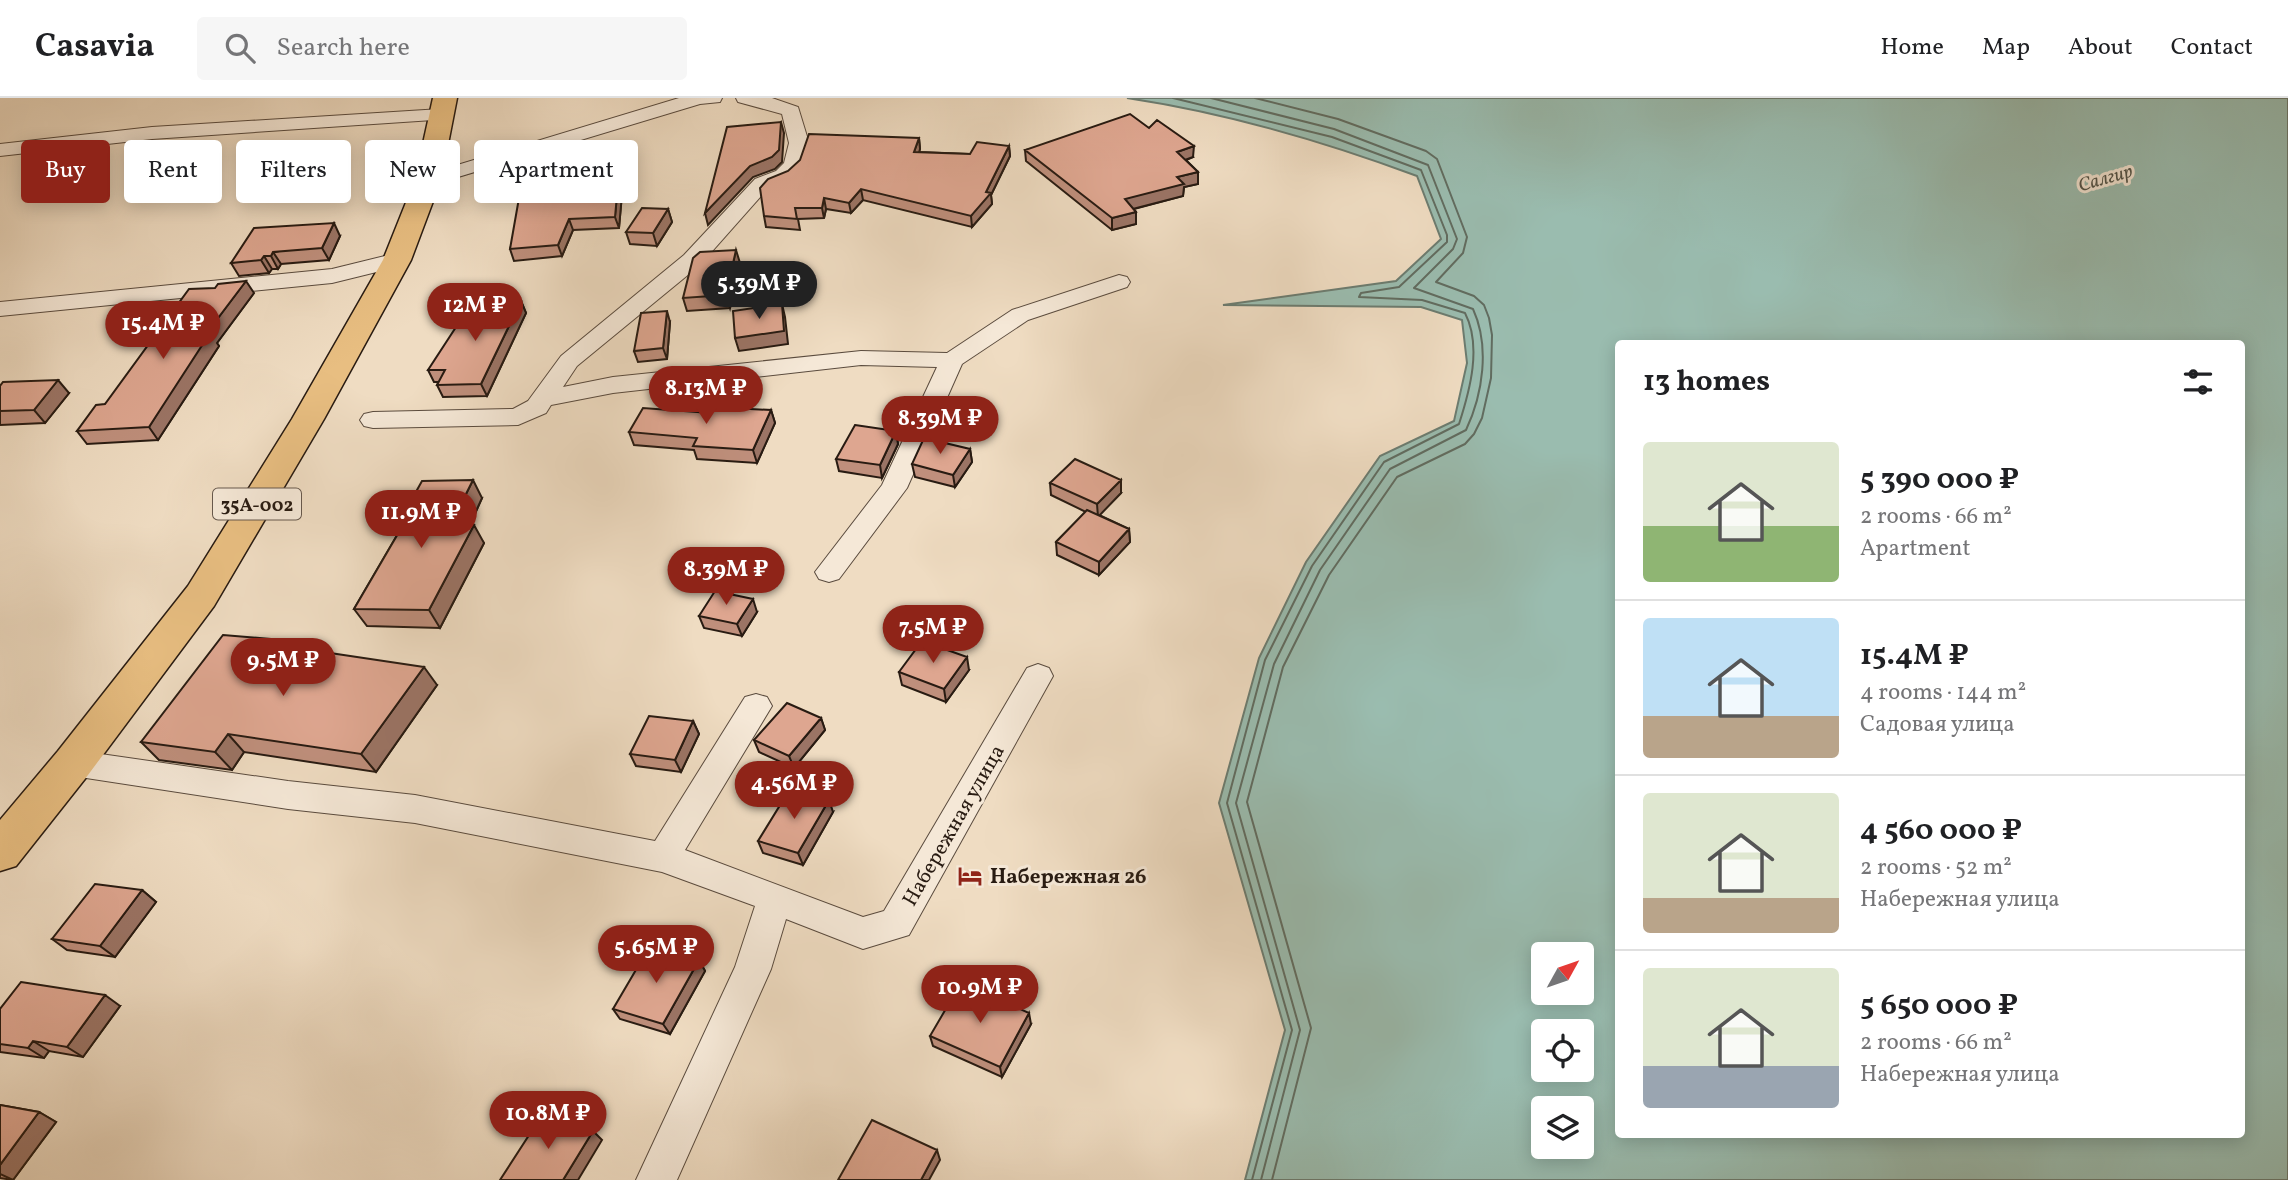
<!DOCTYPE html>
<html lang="en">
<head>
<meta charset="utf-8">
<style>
  :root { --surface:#fff; --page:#f6f6f6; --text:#202124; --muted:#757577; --line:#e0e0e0; --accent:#8f2418 }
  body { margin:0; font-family:Vollkorn,serif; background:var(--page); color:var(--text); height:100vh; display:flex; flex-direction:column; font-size:26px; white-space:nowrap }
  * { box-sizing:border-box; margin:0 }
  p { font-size:23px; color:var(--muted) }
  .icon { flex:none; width:38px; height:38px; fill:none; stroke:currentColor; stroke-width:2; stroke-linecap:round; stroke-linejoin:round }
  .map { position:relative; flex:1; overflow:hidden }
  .panel { position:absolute; left:1615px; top:242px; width:630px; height:798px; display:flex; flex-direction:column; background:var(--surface); border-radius:7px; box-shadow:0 4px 18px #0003 }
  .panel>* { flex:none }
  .hud { position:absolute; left:21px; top:42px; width:665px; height:63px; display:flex; gap:14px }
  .needle { width:46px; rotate:50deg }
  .tools { position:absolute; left:1531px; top:844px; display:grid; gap:14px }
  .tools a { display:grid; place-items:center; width:63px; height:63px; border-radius:7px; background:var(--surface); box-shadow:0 4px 18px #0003; font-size:35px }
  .price { position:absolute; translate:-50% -60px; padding:0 16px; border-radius:24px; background:var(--accent); color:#fff; font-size:23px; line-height:46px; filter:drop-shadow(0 2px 4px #0008) }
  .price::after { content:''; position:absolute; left:50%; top:42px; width:21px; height:16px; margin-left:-10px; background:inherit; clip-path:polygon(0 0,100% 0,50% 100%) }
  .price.on { background:#222; color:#fff }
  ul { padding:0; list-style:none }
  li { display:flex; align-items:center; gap:21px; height:175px; padding:0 28px }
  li+li { border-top:2px solid var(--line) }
  li span { display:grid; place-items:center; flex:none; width:196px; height:140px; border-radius:7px; color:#555 }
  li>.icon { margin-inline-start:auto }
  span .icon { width:84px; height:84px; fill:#fffc; stroke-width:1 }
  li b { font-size:30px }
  h2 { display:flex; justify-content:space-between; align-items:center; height:84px; padding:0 28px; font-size:30px }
  .tag { padding:0 24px; border-radius:7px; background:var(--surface); box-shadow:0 4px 18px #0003; font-size:24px; line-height:63px }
  .tag.on { background:var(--accent); color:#fff }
  header { display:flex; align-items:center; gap:42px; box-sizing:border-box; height:98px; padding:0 35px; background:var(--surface); border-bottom:2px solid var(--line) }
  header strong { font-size:33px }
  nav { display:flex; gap:38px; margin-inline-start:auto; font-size:24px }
  .search { width:490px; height:63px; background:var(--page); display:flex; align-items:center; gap:18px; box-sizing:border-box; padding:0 24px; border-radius:7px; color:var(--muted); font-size:26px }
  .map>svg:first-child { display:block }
</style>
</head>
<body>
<header>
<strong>Casavia</strong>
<div class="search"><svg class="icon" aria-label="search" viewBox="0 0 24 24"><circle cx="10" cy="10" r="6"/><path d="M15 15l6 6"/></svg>Search here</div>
<nav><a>Home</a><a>Map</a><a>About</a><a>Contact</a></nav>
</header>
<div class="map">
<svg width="2288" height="1082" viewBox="0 0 2288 1082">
  <rect width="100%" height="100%" fill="#efdcc2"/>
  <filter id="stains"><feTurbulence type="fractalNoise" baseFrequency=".00286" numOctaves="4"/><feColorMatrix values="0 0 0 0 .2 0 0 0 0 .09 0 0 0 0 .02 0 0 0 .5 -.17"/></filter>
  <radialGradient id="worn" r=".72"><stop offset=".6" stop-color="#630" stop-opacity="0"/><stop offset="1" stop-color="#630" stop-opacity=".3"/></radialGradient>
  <path fill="#9abcaf" stroke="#6c7c70" stroke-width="2" fill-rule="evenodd" d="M1127 0H2288V1082H1245L1285 932 1219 705 1259 560 1306 464 1380 358 1454 323 1467 265 1462 222 1421 209 1223 207 1396 183 1441 141 1417 78C1323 43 1227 15 1127 0ZM1619 245H2242V1036H1619ZM1544 856H1582V894H1544ZM1544 933H1582V971H1544ZM1544 1010H1582V1048H1544Z"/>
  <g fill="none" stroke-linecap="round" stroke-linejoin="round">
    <path stroke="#616c60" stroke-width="2" d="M1173 0 1332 39 1421 72 1447 137V144L1399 189 1361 195 1359 199 1422 202 1465 215C1482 248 1470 292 1459 326L1384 364 1312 468 1265 562 1227 705 1292 932 1252 1082
      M1211 0 1334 31 1428 67 1457 141 1453 151 1414 190 1473 211C1490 248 1483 296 1466 332L1390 371 1320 472 1274 566 1236 705 1300 932 1261 1082
      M1255 0 1338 21 1426 53 1437 61 1467 139 1463 155 1436 184 1474 198 1484 207 1489 220 1492 237 1491 280 1482 320 1474 336 1465 346 1397 379 1329 477 1283 569 1247 704 1311 930 1272 1082"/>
    <g stroke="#5a4b3e" stroke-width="2">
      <path id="minor" d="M679 0H722L720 4 700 6 435 86H421L418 82 421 78Z
        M736 0H772L798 9 809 45 801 71 790 81 769 89 700 167 577 268 563 289 613 279 861 253 947 255 1012 212 1119 177 1127 179 1130 184 1127 189 1028 222 962 266 907 390 839 481 829 484 819 481 815 474 882 387 937 269 861 267 613 295 551 307 546 315 518 327 373 330 364 328 360 322 364 316 373 314 513 311 528 303 561 258 684 157 755 81 776 73 784 65 789 45 782 16 738 4Z
        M441 11 450 17 448 21 152 41 0 58V46L152 29Z
        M397 155 405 157 408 162 405 167 332 185 0 218V204L332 171Z
        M1038 566 1049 570 1053 578 909 837 863 851 786 821 771 871 677 1082H636L735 869 755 808 662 774 415 725 288 711 73 678 62 674 57 665 62 656 73 652 288 683 415 697 655 743 745 599 756 596 767 599 772 608 685 752 863 819 884 813 1027 570Z"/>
    </g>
    <g stroke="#281b12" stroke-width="3">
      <path id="primary" d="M433 0H457L441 82 411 162 324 321 214 508 88 677 16 768 0 773V722L58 653 188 488 292 321 383 162 415 82Z"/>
    </g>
    <use href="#minor" fill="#f5e8d7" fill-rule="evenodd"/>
    <use href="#primary" fill="#e8be81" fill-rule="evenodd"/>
  </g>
  <path fill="#bf8f7c" stroke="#281b12" stroke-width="2" d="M1149 30 1193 59 1186 62 1198 74V86L1184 89 1183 98 1134 111 1136 114V126L1112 132 1026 63 1025 52Z
    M919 40 920 51 919 54 970 56 1009 48 1010 58 991 97 992 106 972 129 863 102 851 115 826 111 824 120 798 121 800 132 766 129 764 118Z
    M607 76 604 87 622 96 619 130 573 132 562 158 514 163 510 151 528 99Z
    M668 111 672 124 657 148 630 146 626 134Z
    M340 138 329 162 281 166 278 171H272L269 175 239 178 231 165Z
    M740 165 730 210 687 213 683 200Z
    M254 195 217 245 219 248 158 342 87 346 77 333 105 306Z
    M521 203 526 215 487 298 443 299 437 287 439 284H434L428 272Z
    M670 224 667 261 638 264 634 253Z
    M0 288 69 295 45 325 0 327Z
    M771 312 775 325 757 365 697 361 694 352 634 347 629 334 710 315Z
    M896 333 898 346 882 380 839 373 836 361Z
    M970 351 972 364 955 389 915 379 912 366Z
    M1050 385 1121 395 1099 417 1129 431 1130 444 1099 477 1057 457 1056 444 1086 414 1051 397Z
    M482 400 470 427 484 445 440 530 367 528 354 511 410 415 407 410Z
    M757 514 742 538 704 530 699 518Z
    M301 551 437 587 376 674 244 654 232 672 159 662 141 644Z
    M969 572 946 604 902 587 899 574Z
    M821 620 825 632 794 670 759 654 754 642Z
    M693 623 699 636 681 674 636 668 630 656Z
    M833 714 803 767 763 755 758 743Z
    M142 792 156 804 115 859 67 852 52 841Z
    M699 862 705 873 670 936 620 921 613 911Z
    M120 908 83 959 49 953 44 960 0 954V911Z
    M1031 926 1002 979 933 948 930 938Z
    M0 1007 39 1014 56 1024 13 1082 0 1080Z"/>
  <path fill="#9b7465" stroke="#281b12" stroke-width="2" d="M781 24 784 35 782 64 775 71 753 79 708 127 705 115Z
    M919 40 920 51 916 65 914 54Z
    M1009 48 1010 58 991 97 992 106 972 129 971 118 986 94Z
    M1194 48 1193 59 1177 65V54Z
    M603 65 607 76 602 99 598 88Z
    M1198 74V86L1184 89 1183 98 1125 113V101L1177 79Z
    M618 86 622 96 619 130 615 119Z
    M861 91 863 102 851 115 849 105Z
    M824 100 826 111 824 120 822 110Z
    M668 111 672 124 657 148 653 135Z
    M1136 114V126L1112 132V120Z
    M569 121 573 132 562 158 558 147Z
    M334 125 340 138 329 162 322 150Z
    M736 152 740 165 730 210 726 197Z
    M273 154 281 166 278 171 271 158Z
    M264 158 272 171 269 175 261 162Z
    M246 183 254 195 217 245 219 248 158 342 149 329 206 236Z
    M521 203 526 215 487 298 481 286Z
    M782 206 785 219 788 246 739 253 735 240Z
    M667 213 670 224 667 261 663 250Z
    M58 282 69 295 45 325 34 312Z
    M771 312 775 325 757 365 753 352Z
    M896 333 898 346 882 380 880 367Z
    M970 351 972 364 955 389 953 377Z
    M473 382 482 400 462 444 451 426Z
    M1121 382V395L1098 419 1097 406Z
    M474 427 484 445 440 530 429 512Z
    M1129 431 1130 444 1099 477V464Z
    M753 501 757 514 742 538 737 526Z
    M295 543 309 562 290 549Z
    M967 559 969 572 946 604 944 591Z
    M424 569 437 587 376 674 361 656Z
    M821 620 825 632 794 670 789 658Z
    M693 623 699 636 681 674 675 662Z
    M228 636 244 654 232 672 215 654Z
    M829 702 833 714 803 767 798 755Z
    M142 792 156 804 115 859 100 848Z
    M699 862 705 873 670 936 663 926Z
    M105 897 120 908 83 959 67 949Z
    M1029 915 1031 926 1002 979 1000 969Z
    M33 943 49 953 44 960 28 950Z
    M39 1014 56 1024 13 1082 0 1076V1067Z
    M593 1033 602 1042 578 1082H563Z
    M937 1052 940 1062 929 1082H921Z"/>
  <path fill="#dea690" stroke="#281b12" stroke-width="2" d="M1130 16 1149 30 1157 22 1194 48 1177 54 1198 74 1177 79 1184 86 1125 101 1136 114 1112 120 1025 52Z
    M781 24 779 52 772 59 750 68 705 115 727 29Z
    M809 36 919 40 914 54 970 56 977 44 1009 48 986 94 991 95 971 118 861 91 849 105 824 100 822 110H795L797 121 764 118 760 90 768 81 788 73 800 62Z
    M603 65 598 88 618 86 615 119 569 121 558 147 510 151 519 100 528 99 535 71Z
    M642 110 668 111 653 135 626 134Z
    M334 125 322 150 273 154 271 158H264L261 162 231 165 254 130Z
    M736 152 726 197 683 200 693 160 700 154Z
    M246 183 206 236 210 235 149 329 77 333 96 307 105 306 189 191 215 190 218 186Z
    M473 203H521L481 286 437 287 445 272H428Z
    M782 206 784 233 735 240 733 213Z
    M667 213 663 250 634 253 641 215Z
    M58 282 34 312 0 313V288L3 284Z
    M713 309 771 312 753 352 693 348 697 340 629 334 643 310 710 315Z
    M855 327 896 333 880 367 836 361Z
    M924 340 970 351 953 377 912 366Z
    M1075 361 1121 382 1097 406 1050 385Z
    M473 382 451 426 474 427 429 512 354 511 413 410H407L422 383Z
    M1087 412 1129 431 1099 464 1056 444Z
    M715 493 753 501 737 526 699 518Z
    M223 537 295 543 290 549 424 569 361 656 228 636 215 654 141 644Z
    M922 543 967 559 944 591 899 574Z
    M787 605 821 620 789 658 754 642Z
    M649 618 693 623 675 662 630 656Z
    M790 691 829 702 798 755 758 743Z
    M95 786 142 792 100 848 52 841Z
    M650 848 699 862 663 926 613 911Z
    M21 884 105 897 67 949 33 943 28 950 0 946V911Z
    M961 885 1029 915 1000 969 930 938Z
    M0 1007 39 1014 0 1067Z
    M544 1014 593 1033 563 1082H500Z
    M872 1022 937 1052 921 1082H838Z"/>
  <defs>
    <g id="hotel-bare" transform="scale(1.89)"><path d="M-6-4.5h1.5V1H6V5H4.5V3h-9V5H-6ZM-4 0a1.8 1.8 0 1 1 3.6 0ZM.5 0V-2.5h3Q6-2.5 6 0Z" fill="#8f2418" stroke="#f5e8d7" stroke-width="2.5" paint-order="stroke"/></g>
  </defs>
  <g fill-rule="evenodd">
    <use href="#hotel-bare" x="970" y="778"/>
  </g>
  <g text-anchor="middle" stroke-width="6" stroke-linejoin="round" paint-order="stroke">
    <g font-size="19" font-style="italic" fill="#505349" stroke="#f5e8d7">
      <text transform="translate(2105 79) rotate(-16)" y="7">Салгир</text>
    </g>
    <rect fill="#f5e8d7" stroke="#66584d" stroke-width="2" x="213" y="390.5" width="88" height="31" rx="5"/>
    <g font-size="19" font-weight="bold" fill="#281b12">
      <text x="257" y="413">35А-002</text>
    </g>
    <g font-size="21" fill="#281b12" stroke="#f5e8d7">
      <text transform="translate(953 727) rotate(-60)" y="7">Набережная улица</text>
    </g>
    <g font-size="21" font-weight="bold" fill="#281b12" stroke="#f5e8d7" text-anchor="start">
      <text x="990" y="785">Набережная 26</text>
    </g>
  </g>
  <rect width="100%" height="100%" filter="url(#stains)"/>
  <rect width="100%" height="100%" fill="url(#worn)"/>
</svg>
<div class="tools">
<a><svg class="needle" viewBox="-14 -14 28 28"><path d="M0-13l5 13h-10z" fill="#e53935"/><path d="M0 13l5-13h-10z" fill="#757577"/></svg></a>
<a><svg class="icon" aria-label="locate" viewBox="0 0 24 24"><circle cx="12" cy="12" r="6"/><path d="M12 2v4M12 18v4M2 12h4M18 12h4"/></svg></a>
<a><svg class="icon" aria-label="layers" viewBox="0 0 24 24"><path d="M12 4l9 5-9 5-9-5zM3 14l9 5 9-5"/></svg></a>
</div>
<b class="price on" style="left:759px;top:223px">5.39M ₽</b>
<b class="price" style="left:475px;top:245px">12M ₽</b>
<b class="price" style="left:163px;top:263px">15.4M ₽</b>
<b class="price" style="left:706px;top:328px">8.13M ₽</b>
<b class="price" style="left:940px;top:358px">8.39M ₽</b>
<b class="price" style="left:421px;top:452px">11.9M ₽</b>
<b class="price" style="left:726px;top:509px">8.39M ₽</b>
<b class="price" style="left:933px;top:567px">7.5M ₽</b>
<b class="price" style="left:283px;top:600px">9.5M ₽</b>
<b class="price" style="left:794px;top:723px">4.56M ₽</b>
<b class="price" style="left:656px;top:887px">5.65M ₽</b>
<b class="price" style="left:980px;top:927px">10.9M ₽</b>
<b class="price" style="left:548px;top:1053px">10.8M ₽</b>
<div class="hud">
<a class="tag on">Buy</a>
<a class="tag">Rent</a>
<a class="tag">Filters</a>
<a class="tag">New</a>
<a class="tag">Apartment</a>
</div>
<section class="panel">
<h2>13 homes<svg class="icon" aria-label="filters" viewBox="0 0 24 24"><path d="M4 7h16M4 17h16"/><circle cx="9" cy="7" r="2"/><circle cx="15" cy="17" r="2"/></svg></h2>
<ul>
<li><span style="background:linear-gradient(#dfe7d0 60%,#8fb573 0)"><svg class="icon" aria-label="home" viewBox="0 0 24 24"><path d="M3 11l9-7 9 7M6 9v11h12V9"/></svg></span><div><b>5 390 000 ₽</b><p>2 rooms · 66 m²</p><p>Apartment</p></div></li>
<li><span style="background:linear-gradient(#bfe0f5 70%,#b9a48a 0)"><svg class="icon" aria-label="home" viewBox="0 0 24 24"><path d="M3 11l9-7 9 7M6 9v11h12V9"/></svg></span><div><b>15.4M ₽</b><p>4 rooms · 144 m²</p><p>Садовая улица</p></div></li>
<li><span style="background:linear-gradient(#dfe7d0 75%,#b9a48a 0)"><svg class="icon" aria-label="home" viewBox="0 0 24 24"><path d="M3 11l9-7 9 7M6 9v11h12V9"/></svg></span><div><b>4 560 000 ₽</b><p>2 rooms · 52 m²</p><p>Набережная улица</p></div></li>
<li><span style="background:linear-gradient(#dfe7d0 70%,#9aa5b1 0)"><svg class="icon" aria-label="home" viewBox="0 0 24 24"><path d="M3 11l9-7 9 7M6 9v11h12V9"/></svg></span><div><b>5 650 000 ₽</b><p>2 rooms · 66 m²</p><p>Набережная улица</p></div></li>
</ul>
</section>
</div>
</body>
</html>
